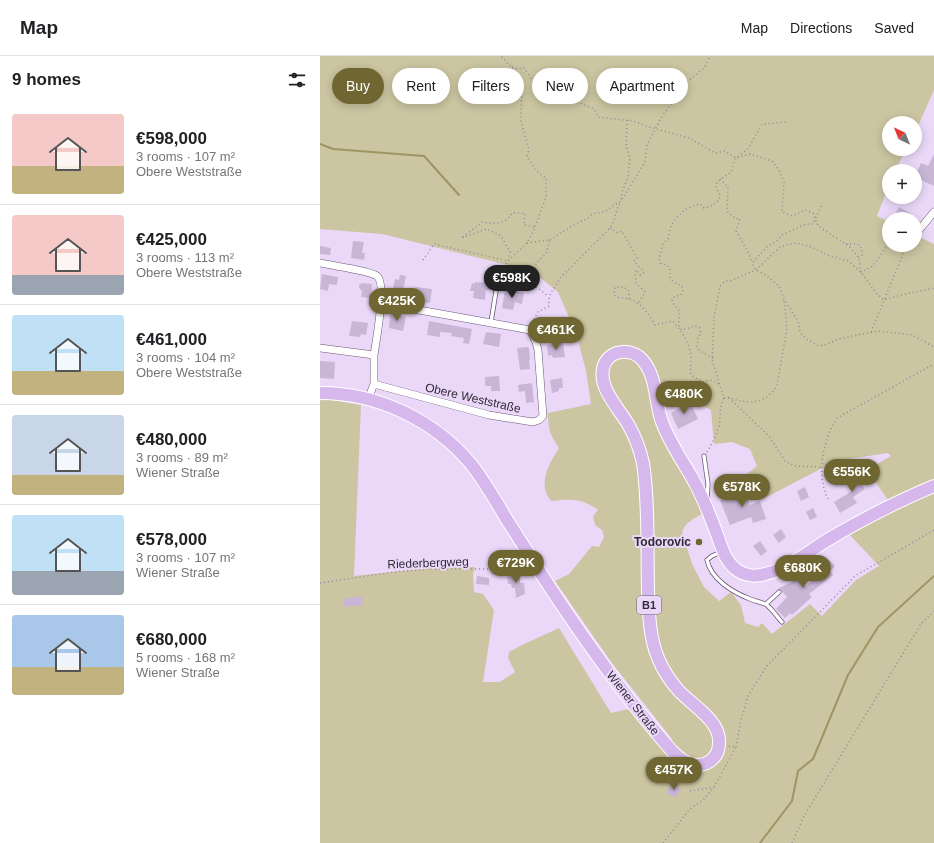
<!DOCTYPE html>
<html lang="en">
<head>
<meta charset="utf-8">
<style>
  :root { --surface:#fff; --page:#f6f6f6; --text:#202124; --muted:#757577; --line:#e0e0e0; --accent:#6f6632 }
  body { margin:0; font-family:Arial,sans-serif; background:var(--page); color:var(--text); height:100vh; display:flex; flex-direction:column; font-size:15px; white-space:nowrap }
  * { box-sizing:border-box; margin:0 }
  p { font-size:13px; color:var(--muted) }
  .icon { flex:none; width:22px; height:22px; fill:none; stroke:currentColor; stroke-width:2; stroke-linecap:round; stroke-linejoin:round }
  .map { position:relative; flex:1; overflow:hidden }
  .sheet { display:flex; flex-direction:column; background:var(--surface); width:320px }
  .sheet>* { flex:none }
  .top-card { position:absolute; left:12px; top:12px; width:380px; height:36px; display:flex; gap:8px }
  .needle { width:26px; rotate:317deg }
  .fabs { position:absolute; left:562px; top:60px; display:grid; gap:8px }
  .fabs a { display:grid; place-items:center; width:40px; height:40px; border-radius:50%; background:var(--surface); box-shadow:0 2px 10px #0003; font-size:20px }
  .price { position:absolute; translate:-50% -34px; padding:0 9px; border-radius:14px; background:var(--accent); color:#fff; font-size:13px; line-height:26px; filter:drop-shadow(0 1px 2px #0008) }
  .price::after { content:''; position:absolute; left:50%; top:24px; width:12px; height:9px; margin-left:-6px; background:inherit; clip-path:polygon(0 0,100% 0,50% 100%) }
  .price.current { background:#222; color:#fff }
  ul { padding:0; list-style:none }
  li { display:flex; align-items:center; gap:12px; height:100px; padding:0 12px }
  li+li { border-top:1px solid var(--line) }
  li span { display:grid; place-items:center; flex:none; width:112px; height:80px; border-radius:4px; color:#555 }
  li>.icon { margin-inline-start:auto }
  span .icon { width:48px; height:48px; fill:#fffc; stroke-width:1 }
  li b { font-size:17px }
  h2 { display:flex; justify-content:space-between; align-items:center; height:48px; padding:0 12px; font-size:17px }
  .chip { padding:0 14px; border-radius:18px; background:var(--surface); box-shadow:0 2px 10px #0003; font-size:14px; line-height:36px }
  .chip.current { background:var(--accent); color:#fff }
  header { display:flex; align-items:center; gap:24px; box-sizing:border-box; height:56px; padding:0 20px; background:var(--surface); border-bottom:1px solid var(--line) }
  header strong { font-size:19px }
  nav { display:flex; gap:22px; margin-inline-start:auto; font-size:14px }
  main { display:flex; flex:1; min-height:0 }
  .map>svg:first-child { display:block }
</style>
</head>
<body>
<header>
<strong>Map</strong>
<nav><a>Map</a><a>Directions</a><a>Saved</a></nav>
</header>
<main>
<section class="sheet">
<h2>9 homes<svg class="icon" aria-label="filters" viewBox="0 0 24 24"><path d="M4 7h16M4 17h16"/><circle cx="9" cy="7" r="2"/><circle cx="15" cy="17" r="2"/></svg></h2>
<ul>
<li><span style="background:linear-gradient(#f6c9c9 65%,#c2b280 0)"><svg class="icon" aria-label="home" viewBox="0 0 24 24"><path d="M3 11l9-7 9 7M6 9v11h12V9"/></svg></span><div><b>€598,000</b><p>3 rooms · 107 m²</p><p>Obere Weststraße</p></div></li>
<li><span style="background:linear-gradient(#f6c9c9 75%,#9aa5b1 0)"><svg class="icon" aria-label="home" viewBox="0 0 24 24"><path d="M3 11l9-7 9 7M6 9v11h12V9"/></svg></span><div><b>€425,000</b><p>3 rooms · 113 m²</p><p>Obere Weststraße</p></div></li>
<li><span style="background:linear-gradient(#bfe0f5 70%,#c2b280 0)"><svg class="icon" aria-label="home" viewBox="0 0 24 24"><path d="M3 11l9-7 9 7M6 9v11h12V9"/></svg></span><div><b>€461,000</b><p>3 rooms · 104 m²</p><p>Obere Weststraße</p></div></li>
<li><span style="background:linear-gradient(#c9d6e8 75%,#c2b280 0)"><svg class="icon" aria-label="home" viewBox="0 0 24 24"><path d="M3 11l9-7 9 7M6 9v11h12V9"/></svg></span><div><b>€480,000</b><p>3 rooms · 89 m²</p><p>Wiener Straße</p></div></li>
<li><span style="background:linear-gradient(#bfe0f5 70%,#9aa5b1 0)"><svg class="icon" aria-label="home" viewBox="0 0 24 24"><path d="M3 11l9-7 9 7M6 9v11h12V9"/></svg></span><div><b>€578,000</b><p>3 rooms · 107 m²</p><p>Wiener Straße</p></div></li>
<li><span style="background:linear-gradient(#a9c7e8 65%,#c2b280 0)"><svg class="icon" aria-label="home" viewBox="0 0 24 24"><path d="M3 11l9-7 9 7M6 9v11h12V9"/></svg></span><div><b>€680,000</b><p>5 rooms · 168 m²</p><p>Wiener Straße</p></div></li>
</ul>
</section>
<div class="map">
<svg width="614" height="787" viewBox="0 0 614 787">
  <rect width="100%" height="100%" fill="#ebd8f9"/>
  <path fill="#cbc5a1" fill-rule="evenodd" d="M0 0H614V34L595 77V67H569V93H586L575 115H569V129L557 160 569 166V189H595V179L614 188V787H0V342L41 349 34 520 111 512 155 511 153 518 154 536 163 538 174 554 163 626H180L195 616 188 602 189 596 202 589 239 572 291 657 309 653 340 688 352 683 292 607 235 525 249 518 272 490 279 491 284 481 282 474 275 469 273 460 278 454C261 442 252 443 231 445 217 428 229 408 239 392 230 379 228 373 228 357L271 348 266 315 257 280 238 236 212 215 62 178 0 173ZM368 342 391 354 394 388 412 386 430 393 437 410 422 422 423 426 438 427 447 441 506 410 528 403 568 397 571 400 547 414 568 444 529 476V478L559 510 536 524 502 560 490 548 452 578 442 567 438 571 425 567 421 549 411 536 399 545 384 531 373 510 362 478C363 467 374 463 383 457L340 345 345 343 355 347Z"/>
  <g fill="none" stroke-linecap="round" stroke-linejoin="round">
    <path stroke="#9d9563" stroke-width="2" d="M0 88 13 93 104 100 139 139
      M440 787 472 745 478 715 493 703 528 619 558 571 614 520"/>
  </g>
  <path fill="#c9b6d7" d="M614 98V130L595 121 601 107 608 110Z
    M579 151 592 158 589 163H572Z
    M33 185 44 186 42 197H45L44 204 31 202Z
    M0 190 11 192 10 199 0 198Z
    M2 218 18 221 17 229 9 228 8 235 0 233Z
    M80 219 86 220 82 239 72 237 75 223 79 224Z
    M155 226 170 227 169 234H166L165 244 153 242 154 235H150L152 227 155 228Z
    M42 227 52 228 51 242 41 241 42 235 39 232V229Z
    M95 231 112 233 110 247 100 246V242L94 241Z
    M185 233 204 237 202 248 195 246 193 254 182 252Z
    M70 258 86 261 83 275 69 272Z
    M238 262 240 276 227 278 225 264Z
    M32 265 48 267 46 279 41 278 40 281 29 280Z
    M109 265 152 273 149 288 143 287 144 282 131 280 132 277 120 276V281L107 279Z
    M166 276 181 278 179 291 163 288Z
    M243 287 245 301 233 302 232 299 228 300 227 289Z
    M207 291 209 292 210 304 209 305 210 313 200 314 197 292Z
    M0 305 15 306 14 323 0 322Z
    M179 320 180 335H171V330H165V321Z
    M242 322 243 332H239V335L232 337 230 324Z
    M212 327 214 346 206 347 205 335 199 336 198 329Z
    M369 344 378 363 358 373 351 357 360 352 359 349Z
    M524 409 527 421 510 425 507 412Z
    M544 416 549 424 542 429 545 433 533 441 537 447 520 457 514 446 532 435 528 426Z
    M485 431 489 441 481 445 477 435Z
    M423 432 430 449 440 445 446 463 433 467 431 461 410 469 400 444 414 439 413 435Z
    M493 452 497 461 490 464 486 456Z
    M461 473 466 481 459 487 453 479Z
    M440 485 447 495 441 500 433 490Z
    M192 495 193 506 178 507 177 496Z
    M509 504 515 510 510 515 513 519 489 538 492 541 472 559 470 557 465 562 456 553 467 541 459 532 472 526 467 521 474 515 486 530 496 521 492 516Z
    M196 516 197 522H200V527H204L205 538 196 542 195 532H192L191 528H188L187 521 190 520 189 517Z
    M157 520 169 522V529L156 528Z
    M42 540 43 549 24 551 23 543Z
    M353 727 361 733 355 742 346 736Z"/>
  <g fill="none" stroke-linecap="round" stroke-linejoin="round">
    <g stroke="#695875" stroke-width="5">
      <path id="service" d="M171 266 178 223
        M384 400 388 428 387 443
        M401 496 392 500 387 504C391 523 412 536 430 543 435 545 440 546 445 548 451 551 457 561 462 566
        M446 548 459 536"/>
    </g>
    <g stroke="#695875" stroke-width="8">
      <path id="minor" d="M595 179 614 156
        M0 207C12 210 49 214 57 220 67 228 56 285 54 299
        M0 292 54 299V328L48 343
        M54 328 169 359 213 366 219 364 223 360 218 294 216 286 210 274 60 247"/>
    </g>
    <g stroke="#fff" stroke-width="14">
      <path id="primary" d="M0 337C58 337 114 364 151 408 165 426 176 445 187 464 202 487 216 510 231 533 268 589 308 645 352 695 357 700 362 705 368 707 383 713 399 704 399 687 401 665 372 649 359 635 350 625 343 614 338 602 329 580 329 557 328 534 327 493 329 448 323 407 320 394 316 382 309 370 300 353 276 331 284 309 291 292 314 292 324 306 337 322 335 348 342 366 350 388 364 407 375 427 384 444 391 462 398 481 402 493 406 506 417 514 425 520 436 521 445 518 468 513 489 495 509 483 543 463 578 445 614 430"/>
    </g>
    <path stroke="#93869d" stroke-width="1.5" stroke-dasharray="1 3" stroke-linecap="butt" d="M192 11 198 13 204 12 212 24 218 26 233 28 241 32 249 44 255 45 274 53 278 61 313 65 326 70 369 82 395 97 405 95 416 102 430 98 452 105 459 114 464 126 462 156 472 160 485 154 493 157 498 170 529 190 539 202 541 216 553 210 569 187
      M400 123 408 131 407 155 416 163H420L416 175 428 196 432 207
      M301 143 302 136 308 121 310 102 306 89 307 67 308 64
      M501 150 493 168H486L462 179 458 184 448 190 432 207 436 214 446 219 459 230 464 243 478 265 480 276 486 283 499 290 508 288 518 283 558 275 593 279 614 291
      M290 172 298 177 302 175 317 202 314 205 324 216 320 219 317 214 315 216 316 227 325 236 319 247
      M143 181 162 166C174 168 185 169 192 157H205L204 169 215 171
      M230 184 250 171 268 162 272 158 284 156 301 145 325 106 327 89 341 62 352 47 363 29 384 12 390 0
      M207 187 230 184 226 198 216 207 213 220 215 230 228 240
      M526 188H538L542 193V199L539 202
      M103 204 114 188 188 205 190 196 181 180 167 173 141 182
      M180 218 188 205 207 187 214 174 226 141V122L216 115 207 100 209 94 201 66 202 22 181 0
      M309 243V235L304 231H295L294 239C299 243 303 241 309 243 321 246 329 259 335 269L353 265C361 274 371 290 371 302 371 308 370 313 371 319L382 326 392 324 400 329
      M212 267 218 256 229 250C228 234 235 234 240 222L290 172C296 164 294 157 300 147
      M551 276 584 196 588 189
      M393 302 380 295 377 291 378 281 381 278 380 272 375 270 362 274 359 271V254L354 249 352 244 355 240 361 239 363 235 362 230C351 224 349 226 350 212L346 209 341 208 339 203 343 188 348 183 351 170 355 163 366 153 378 148 382 149 384 152 390 151 399 144 400 139 396 131 397 126 411 116 416 102 428 93 442 68 467 66
      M404 342 407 341C427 348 445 350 457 329L467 273 464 244
      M409 342 449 380 465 405 475 410 501 411
      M387 396C392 388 396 379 399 370 401 361 399 350 404 342L392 304 394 262 400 230 406 225H410L436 214 460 191 474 187 489 190 510 200 528 205 541 216 556 237 564 244 581 239 614 232
      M508 443C496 420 503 383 517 362L614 308
      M0 527 74 516 111 513H207
      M416 691 421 664 428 640 446 611 535 520 614 474
      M370 735 394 731
      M343 787 369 754 384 743 394 731 416 691 407 690
      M472 787 484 760 601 568 614 555"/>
    <use href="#service" stroke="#fff" stroke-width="3.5"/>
    <use href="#minor" stroke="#fff" stroke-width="7"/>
    <use href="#primary" stroke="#d7b8ec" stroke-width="12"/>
  </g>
  <circle fill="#6f6632" stroke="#ebd8f9" stroke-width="1.5" cx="379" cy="486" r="4"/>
  <g text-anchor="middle" stroke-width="4" stroke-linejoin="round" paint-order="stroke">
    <rect fill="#ebd8f9" stroke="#6a5e71" stroke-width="1" x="317" y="540" width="24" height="18" rx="3"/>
    <g font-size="11" font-weight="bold" fill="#322a37">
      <text x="329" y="553">B1</text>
    </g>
    <g font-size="12" fill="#322a37" stroke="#ebd8f9">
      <text transform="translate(153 342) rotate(13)" y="4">Obere Weststraße</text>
      <text transform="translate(108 507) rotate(-2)" y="4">Riederbergweg</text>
      <text transform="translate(313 647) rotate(52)" y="4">Wiener Straße</text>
    </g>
    <g font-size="12" font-weight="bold" fill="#322a37" stroke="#ebd8f9" text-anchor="end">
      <text x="371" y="490">Todorovic</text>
    </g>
  </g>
</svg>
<div class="fabs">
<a><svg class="needle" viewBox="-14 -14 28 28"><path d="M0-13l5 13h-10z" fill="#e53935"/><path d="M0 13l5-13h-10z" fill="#757577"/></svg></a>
<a>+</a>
<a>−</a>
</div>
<b class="price current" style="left:192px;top:243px">€598K</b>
<b class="price" style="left:77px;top:266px">€425K</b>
<b class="price" style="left:236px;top:295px">€461K</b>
<b class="price" style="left:364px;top:359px">€480K</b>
<b class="price" style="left:532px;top:437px">€556K</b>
<b class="price" style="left:422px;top:452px">€578K</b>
<b class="price" style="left:196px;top:528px">€729K</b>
<b class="price" style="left:483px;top:533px">€680K</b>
<b class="price" style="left:354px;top:735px">€457K</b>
<div class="top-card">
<a class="chip current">Buy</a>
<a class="chip">Rent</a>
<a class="chip">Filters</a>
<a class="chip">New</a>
<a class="chip">Apartment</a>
</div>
</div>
</main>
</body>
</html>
